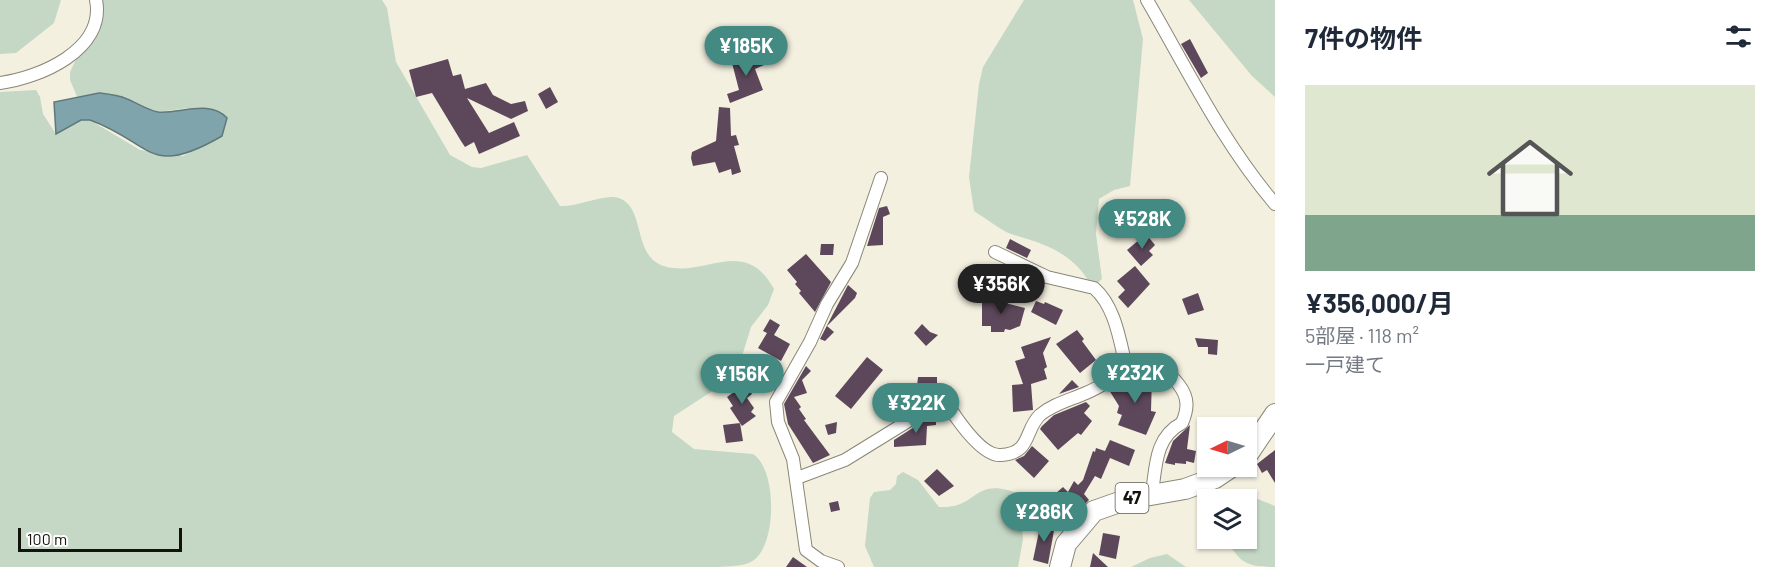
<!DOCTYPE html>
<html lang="ja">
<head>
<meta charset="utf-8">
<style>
  :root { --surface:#fff; --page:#f2f2f3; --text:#1f2937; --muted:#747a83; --line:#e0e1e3; --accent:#438a83 }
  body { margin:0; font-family:Barlow,"Noto Sans JP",sans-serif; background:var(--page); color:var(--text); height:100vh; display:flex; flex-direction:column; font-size:22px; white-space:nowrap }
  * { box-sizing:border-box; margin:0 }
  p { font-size:20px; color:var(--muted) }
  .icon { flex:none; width:33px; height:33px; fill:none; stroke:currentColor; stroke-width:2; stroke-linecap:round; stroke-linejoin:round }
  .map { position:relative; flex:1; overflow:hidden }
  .details { display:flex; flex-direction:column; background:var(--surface); width:510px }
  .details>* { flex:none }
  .needle { width:39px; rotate:265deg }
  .fabs { position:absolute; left:1197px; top:417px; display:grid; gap:12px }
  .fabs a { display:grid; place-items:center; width:60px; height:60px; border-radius:0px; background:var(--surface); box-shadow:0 2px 4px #0004; font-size:30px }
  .scale { position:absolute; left:18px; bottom:15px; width:164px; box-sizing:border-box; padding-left:6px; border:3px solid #13120c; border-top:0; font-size:16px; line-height:21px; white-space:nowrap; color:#13120c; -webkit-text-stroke:4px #fff; paint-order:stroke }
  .price { position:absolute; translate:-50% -51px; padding:0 14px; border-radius:21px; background:var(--accent); color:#fff; font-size:20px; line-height:39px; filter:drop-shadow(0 2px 3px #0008) }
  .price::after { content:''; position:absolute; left:50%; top:36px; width:18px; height:14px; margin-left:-9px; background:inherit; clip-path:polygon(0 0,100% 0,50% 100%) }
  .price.on { background:#222; color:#fff }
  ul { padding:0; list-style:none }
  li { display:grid; align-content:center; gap:12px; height:318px; padding:0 30px }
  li+li { border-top:2px solid var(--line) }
  li span { display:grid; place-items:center; height:186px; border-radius:0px; color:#555 }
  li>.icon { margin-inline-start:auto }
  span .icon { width:108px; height:108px; fill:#fffc; stroke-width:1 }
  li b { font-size:26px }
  h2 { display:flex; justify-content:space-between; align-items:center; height:72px; padding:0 30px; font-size:26px }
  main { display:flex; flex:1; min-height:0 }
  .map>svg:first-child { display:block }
</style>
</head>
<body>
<main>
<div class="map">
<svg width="1275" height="567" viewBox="0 0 1275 567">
  <rect width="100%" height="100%" fill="#f4f0e0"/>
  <path fill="#c4d8c5" d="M0 0H61L54 23 16 53 0 54Z
    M95 0H382L387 8 396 62 450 155 472 167 481 168 527 155 560 206C578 207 605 193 619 198 647 208 631 259 667 267 708 276 745 236 774 289L768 305 751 327 738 369 717 388 674 416 672 432 694 449 753 454C777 469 777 543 754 560 745 567 728 566 718 567H0V92L36 90 40 97 43 114 56 134 81 120H90L140 150 183 156 222 136 227 118 188 108 158 112 123 97 91 94 78 99 70 80V72L78 55Z
    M1024 0H1133L1143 39 1130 186 1114 190 1099 199 1096 234 1102 279 1092 288C1077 255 1046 244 1014 235 1001 231 987 219 974 211L969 177 979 84 983 67Z
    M1189 0H1275V97L1252 76Z
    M903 472 918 480 939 507C980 509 971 475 1020 494L1023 539 1018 567H874L865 546 870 498 874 492 890 490 896 484 897 476Z
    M1236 493H1243L1275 506V567C1247 567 1240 563 1226 539L1246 538V500L1230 499Z
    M1167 554 1186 567H1131L1150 558Z"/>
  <path fill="#80a4ab" stroke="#5f787b" stroke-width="1.5" d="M99 93C108 94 118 95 127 99 137 103 148 110 158 112 180 114 210 99 227 118L222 136C148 179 153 143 90 120H81L56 134 54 102Z"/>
  <path fill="#5d485b" d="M1190 39 1208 73 1201 78 1181 44Z
    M760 53 764 65 755 69 763 90 730 103 727 94 739 90 731 59 742 54 744 59Z
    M448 59 453 76 461 74 465 89 486 83 493 95 511 104 525 101 528 111 511 119 467 98 489 133 514 122 520 136 479 154 474 142 465 147 461 141 432 93 416 97 409 70Z
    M550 87 558 102 546 109 538 94Z
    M719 107 730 108 731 136 736 135 739 145 734 146 741 172 732 175 731 169 719 173 715 162 693 166 691 158 692 152 716 141Z
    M887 206 890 214 883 217V245L867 246 879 208Z
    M1146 234 1155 245 1149 251 1153 255 1141 266 1127 250Z
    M1010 239 1031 250 1027 258 1006 248Z
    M821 244H834L833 255H820Z
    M806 254 831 282 815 312 799 293 801 291 795 284 797 282 787 270Z
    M1135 266 1150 284 1128 308 1118 297 1125 290 1117 281Z
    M996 276 1005 277 1004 286 994 285Z
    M848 285 857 293 855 298 827 326 834 332 825 341 820 339Z
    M1198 293 1204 310 1188 315 1182 299Z
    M982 297 1025 308 1020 326 1010 330 1005 329 1004 332H991V326H982Z
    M1036 301 1044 304 1045 302 1063 310 1056 325 1031 312Z
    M770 319 780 325 774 335 790 344 781 361 758 348 767 333 763 331Z
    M922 324 930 332 938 335 926 346 914 333Z
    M1077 330 1084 339 1082 341 1096 360 1080 373 1056 344Z
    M1051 337 1043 353 1047 367 1044 369 1047 379 1031 384 1033 410 1013 412 1012 385 1023 384 1015 361 1025 358 1021 347Z
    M1195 338 1218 340 1217 355 1208 354V347H1198Z
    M867 357 883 370 851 409 835 396Z
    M806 366 811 371 802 380 807 393 794 397 801 407 799 409 806 419 804 420 830 455 813 463 788 424 784 404Z
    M1145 375 1152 376 1151 411 1156 412 1146 435 1118 425 1122 415 1117 413 1119 406 1109 390 1126 381 1135 394 1136 377Z
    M918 377H937V386H932V397L914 408V403H905L906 395 907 386H917Z
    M1072 380 1079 387 1059 394Z
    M745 384 752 394 747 398 754 408 751 412 756 416 742 426 730 408 733 406 727 397Z
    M1086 402 1090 406 1084 413 1092 421 1081 435 1078 433 1058 450 1040 429 1042 426 1054 415Z
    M933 415H936V425L927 426 926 445 894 447V440Z
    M837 422 836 433 828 435 825 425Z
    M740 423 743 441 726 443 723 425Z
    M1190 425 1187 449 1196 451 1194 463 1186 461V464L1175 463V465L1165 463 1173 441Z
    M1110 440 1135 450 1129 466 1110 458 1101 479 1095 476 1084 494 1089 500 1081 508 1075 501 1063 513 1052 501 1057 496 1055 494 1063 487 1068 492 1074 481 1078 485 1083 480 1093 451 1095 452 1096 448 1105 451Z
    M1032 446 1049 461 1034 478 1015 460 1024 456Z
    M1275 450V483L1267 470 1262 473 1257 464Z
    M937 469 954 486 939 496 924 481Z
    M838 501 840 510 831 512 829 503Z
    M1041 522 1055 525 1048 564 1033 560Z
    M1103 533 1120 536 1116 559 1099 555Z
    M1093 553 1108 567H1090Z
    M793 557 807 567H786Z"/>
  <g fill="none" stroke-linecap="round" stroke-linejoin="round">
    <g stroke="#8a8778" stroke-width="14">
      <path id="minor" d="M1147 0C1187 69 1223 143 1275 204
        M0 83C39 78 106 50 96 0
        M995 252 1047 277 1094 288C1116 307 1120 343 1127 370
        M797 478 845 460 944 399C954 415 981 457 1001 455 1032 453 1024 430 1040 415 1053 404 1070 400 1086 393 1117 380 1149 346 1179 385 1189 398 1188 409 1182 423 1155 437 1156 466 1152 493
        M838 567 821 561 806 550 793 459 778 422 776 402 810 342 827 304 852 263 881 178"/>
    </g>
    <g stroke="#8a8778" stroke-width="22">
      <path id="primary" d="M1246 457 1275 414
        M1060 567 1066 544 1094 511 1128 499 1185 489 1215 478 1233 466"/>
    </g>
    <use href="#minor" stroke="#fff" stroke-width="12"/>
    <use href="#primary" stroke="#fff" stroke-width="20"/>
  </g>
  <g text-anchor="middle" stroke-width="6" stroke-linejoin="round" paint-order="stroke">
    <rect fill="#fff" stroke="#5a5955" stroke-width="1.5" x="1115.5" y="483" width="33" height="30" rx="4.5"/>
    <g font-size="18" font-weight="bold" fill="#13120c">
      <text x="1132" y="504">47</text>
    </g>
  </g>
</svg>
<div class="fabs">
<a><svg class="needle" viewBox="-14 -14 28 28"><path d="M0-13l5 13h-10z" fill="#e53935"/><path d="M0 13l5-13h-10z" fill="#747a83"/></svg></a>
<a><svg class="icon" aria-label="layers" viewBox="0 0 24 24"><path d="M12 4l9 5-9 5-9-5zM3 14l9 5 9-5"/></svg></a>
</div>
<div class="scale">100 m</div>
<b class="price" style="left:746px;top:77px">¥185K</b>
<b class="price" style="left:1142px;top:250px">¥528K</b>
<b class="price on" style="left:1001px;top:315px">¥356K</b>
<b class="price" style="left:1135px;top:404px">¥232K</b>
<b class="price" style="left:742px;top:405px">¥156K</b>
<b class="price" style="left:916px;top:434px">¥322K</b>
<b class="price" style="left:1044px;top:543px">¥286K</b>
</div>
<section class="details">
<h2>7件の物件<svg class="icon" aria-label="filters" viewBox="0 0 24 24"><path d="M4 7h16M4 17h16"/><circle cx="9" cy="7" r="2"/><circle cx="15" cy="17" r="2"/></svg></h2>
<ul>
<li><span style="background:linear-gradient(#dfe7d0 70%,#7fa58c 0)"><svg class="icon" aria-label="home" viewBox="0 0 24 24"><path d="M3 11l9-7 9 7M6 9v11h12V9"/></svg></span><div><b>¥356,000/月</b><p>5部屋 · 118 m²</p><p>一戸建て</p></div></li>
</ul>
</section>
</main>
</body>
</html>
